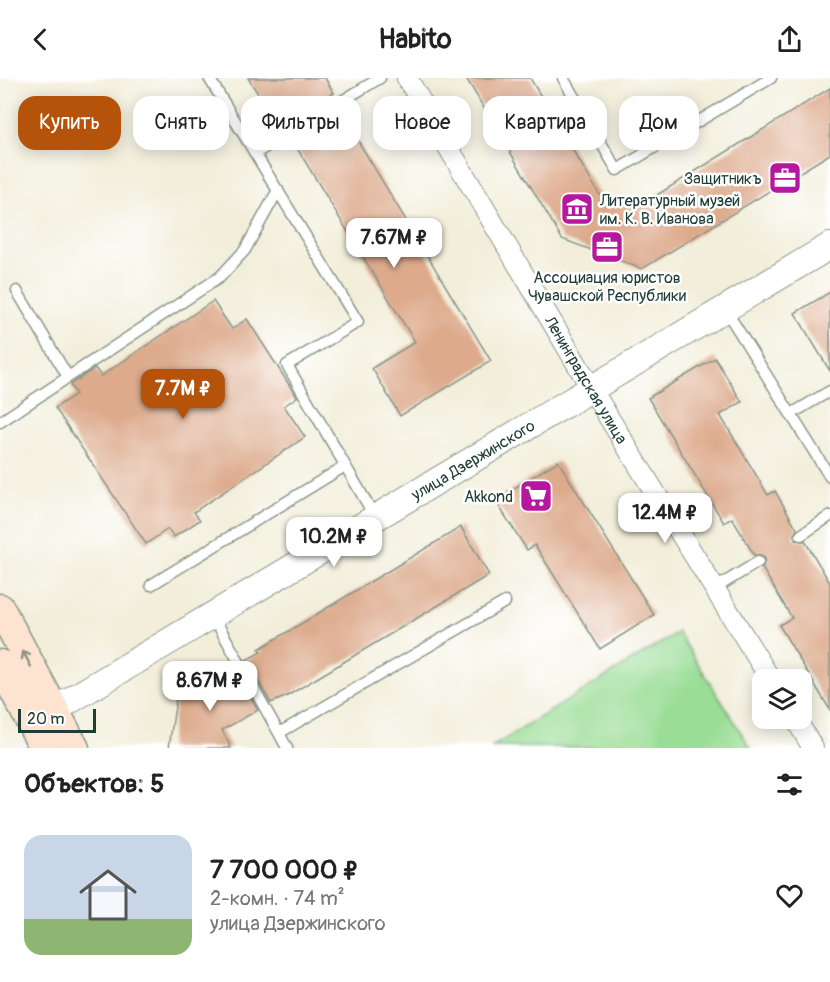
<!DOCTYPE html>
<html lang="ru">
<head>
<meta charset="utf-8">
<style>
  :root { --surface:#fff; --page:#f2f2f2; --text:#222; --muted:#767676; --line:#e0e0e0; --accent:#b45309 }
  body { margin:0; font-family:Pangolin,sans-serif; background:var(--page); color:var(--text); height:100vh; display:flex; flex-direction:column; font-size:22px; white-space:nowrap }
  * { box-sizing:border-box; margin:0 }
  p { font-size:20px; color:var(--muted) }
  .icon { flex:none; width:33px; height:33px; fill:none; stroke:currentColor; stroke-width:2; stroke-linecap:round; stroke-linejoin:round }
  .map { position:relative; height:670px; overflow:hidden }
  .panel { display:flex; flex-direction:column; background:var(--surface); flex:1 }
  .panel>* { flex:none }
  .top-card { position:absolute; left:18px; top:18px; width:795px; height:54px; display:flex; gap:12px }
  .tools { position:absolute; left:752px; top:591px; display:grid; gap:12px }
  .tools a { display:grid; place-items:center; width:60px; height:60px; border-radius:12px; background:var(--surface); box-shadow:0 3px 15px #0003; font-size:30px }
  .scale { position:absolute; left:18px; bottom:15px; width:78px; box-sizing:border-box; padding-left:6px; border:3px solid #1f3d34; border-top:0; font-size:16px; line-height:21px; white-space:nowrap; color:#1f3d34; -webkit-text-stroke:4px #fff; paint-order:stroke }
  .price { position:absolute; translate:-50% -51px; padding:0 14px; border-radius:12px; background:#fff; color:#222; font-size:20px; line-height:39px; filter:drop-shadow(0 2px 3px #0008) }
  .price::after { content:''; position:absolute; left:50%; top:36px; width:18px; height:14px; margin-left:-9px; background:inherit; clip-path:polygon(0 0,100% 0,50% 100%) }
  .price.selected { background:var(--accent); color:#fff }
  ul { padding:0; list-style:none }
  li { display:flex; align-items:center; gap:18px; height:150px; padding:0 24px }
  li+li { border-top:2px solid var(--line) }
  li span { display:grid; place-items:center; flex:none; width:168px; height:120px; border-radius:18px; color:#555 }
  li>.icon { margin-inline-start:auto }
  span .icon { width:72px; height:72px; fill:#fffc; stroke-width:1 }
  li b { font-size:26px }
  h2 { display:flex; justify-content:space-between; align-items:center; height:72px; padding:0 24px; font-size:26px }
  .pill { padding:0 21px; border-radius:18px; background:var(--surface); box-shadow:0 3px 15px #0003; font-size:21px; line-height:54px }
  .pill.selected { background:var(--accent); color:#fff }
  header { display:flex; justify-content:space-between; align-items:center; height:78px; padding:0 24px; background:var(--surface); font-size:27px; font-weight:700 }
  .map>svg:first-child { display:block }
</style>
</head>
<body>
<header><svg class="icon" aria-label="back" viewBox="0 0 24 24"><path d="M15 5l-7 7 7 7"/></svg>Habito<svg class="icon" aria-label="share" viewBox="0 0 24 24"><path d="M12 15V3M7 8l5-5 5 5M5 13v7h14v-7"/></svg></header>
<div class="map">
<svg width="830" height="670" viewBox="0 0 830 670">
  <rect width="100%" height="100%" fill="#fff"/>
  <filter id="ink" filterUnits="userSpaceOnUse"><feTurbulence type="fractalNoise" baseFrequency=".0167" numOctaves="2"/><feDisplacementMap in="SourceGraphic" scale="12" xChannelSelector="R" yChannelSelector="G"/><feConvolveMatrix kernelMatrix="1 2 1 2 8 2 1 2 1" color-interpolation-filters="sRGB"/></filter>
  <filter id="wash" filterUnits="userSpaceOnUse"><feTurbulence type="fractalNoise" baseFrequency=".008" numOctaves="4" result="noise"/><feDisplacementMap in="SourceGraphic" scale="24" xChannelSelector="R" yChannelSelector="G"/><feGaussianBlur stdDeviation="1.35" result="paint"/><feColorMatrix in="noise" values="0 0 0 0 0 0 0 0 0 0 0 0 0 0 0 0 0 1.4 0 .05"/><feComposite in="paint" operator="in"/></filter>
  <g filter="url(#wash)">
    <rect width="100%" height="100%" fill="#f2eeda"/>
    <path fill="#9add95" stroke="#5c8d64" stroke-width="1.5" d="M678 554 751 670 492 669Z"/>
    <g id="blocks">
      <path fill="#ddaa8c" d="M248 0H325L334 15 330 17 332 20 284 49 283 47 279 49Z
        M466 0H530L599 116 636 130 830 10V76L642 191 562 161Z
        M340 33 491 283 400 338 372 290 415 264 292 62Z
        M830 214V293L795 235Z
        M213 223 232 251 247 241 297 319 284 328 305 359 194 434 200 442 174 459 168 451 146 466 55 330 76 316 70 307 95 290 101 298Z
        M715 280 742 324 720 337 768 417 775 413 797 451 794 457 795 462 805 463 830 505V632L779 547 792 540 762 490 765 481 761 477H754L732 440 724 445 648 320Z
        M558 383 654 537 600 571 535 467 527 472 495 422Z
        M461 449 489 497 287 618 271 625 246 582 261 574 259 571Z
        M233 589 258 632 222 652 231 670H169L176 621Z"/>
    </g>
  </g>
  <g filter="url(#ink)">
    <use href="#blocks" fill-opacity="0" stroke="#889687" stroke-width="1.5"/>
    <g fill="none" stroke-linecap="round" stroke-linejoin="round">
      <g stroke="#889687" stroke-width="13">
        <path id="service" d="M209 0 358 244 287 287 375 439
          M563 0 617 92 771 0
          M256 75 380 0
          M17 213 68 299
          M725 231 830 399
          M791 336 830 313
          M0 344 220 199 245 172 278 112
          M801 457 830 438
          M151 507 345 388
          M714 511 758 484
          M213 538 279 655
          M287 670 279 655 505 524"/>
      </g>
      <g stroke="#889687" stroke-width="22">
        <g id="minor">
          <path id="s1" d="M407 0 609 340 771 602"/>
          <path d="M795 640 813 670"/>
        </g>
      </g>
      <g stroke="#889687" stroke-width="28">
        <g id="tertiary">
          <path id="s2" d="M54 632 830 168"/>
        </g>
      </g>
      <g stroke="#889687" stroke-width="31">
        <path id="secondary" d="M0 530 75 670
          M0 586 44 670"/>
      </g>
      <use href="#service" stroke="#fff" stroke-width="10"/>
      <use href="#minor" stroke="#fff" stroke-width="20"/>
      <use href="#tertiary" stroke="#fff" stroke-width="26"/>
      <use href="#secondary" stroke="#fde4d1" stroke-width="28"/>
    </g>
    <defs><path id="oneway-shaft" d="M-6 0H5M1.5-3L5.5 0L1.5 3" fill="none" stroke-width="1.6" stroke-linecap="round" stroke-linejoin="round" transform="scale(1.5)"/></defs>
    <use stroke="#8e9082" href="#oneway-shaft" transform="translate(27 581) rotate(-118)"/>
  </g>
  <defs>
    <g id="office-square" transform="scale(1.725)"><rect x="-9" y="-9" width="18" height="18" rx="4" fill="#b5179e" stroke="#fff"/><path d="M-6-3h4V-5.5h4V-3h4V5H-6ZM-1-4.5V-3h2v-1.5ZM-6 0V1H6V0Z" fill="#fff"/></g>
    <g id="museum-square" transform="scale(1.725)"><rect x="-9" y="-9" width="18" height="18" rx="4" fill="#b5179e" stroke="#fff"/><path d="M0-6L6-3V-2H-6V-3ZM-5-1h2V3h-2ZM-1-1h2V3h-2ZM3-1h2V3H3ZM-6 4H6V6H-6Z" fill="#fff"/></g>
    <g id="supermarket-square" transform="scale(1.725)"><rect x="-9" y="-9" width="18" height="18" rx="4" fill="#b5179e" stroke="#fff"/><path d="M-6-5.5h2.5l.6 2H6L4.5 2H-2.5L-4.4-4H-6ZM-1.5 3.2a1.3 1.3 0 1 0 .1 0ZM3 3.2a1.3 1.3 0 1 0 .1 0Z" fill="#fff"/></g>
  </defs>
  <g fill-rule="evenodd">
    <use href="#office-square" x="785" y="100"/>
    <use href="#museum-square" x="577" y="131"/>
    <use href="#office-square" x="607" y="169"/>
    <use href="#supermarket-square" x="536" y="418"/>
  </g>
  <g text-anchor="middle" stroke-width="5" stroke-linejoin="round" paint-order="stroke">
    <g font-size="16" fill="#1f3d34" stroke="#fff" text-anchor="end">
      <text x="762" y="106">Защитникъ</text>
      <text x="600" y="128" text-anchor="start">Литературный музей<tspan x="600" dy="18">им. К. В. Иванова</tspan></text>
      <text x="607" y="205" text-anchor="middle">Ассоциация юристов<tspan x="607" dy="18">Чувашской Республики</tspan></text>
      <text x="513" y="424">Akkond</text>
    </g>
    <g font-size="16" fill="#1f3d34" stroke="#fff">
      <text dy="6" stroke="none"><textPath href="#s1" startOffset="351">Ленинградская улица</textPath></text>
      <text dy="6" stroke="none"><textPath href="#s2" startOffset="488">улица Дзержинского</textPath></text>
    </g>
  </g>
</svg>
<div class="tools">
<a><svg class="icon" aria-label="layers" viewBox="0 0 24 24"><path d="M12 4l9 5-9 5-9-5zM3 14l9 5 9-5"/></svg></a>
</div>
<div class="scale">20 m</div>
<b class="price" style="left:394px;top:191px">7.67M ₽</b>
<b class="price selected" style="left:183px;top:342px">7.7M ₽</b>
<b class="price" style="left:665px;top:466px">12.4M ₽</b>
<b class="price" style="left:334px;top:490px">10.2M ₽</b>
<b class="price" style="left:210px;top:634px">8.67M ₽</b>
<div class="top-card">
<a class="pill selected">Купить</a>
<a class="pill">Снять</a>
<a class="pill">Фильтры</a>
<a class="pill">Новое</a>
<a class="pill">Квартира</a>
<a class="pill">Дом</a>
</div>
</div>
<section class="panel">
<h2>Объектов: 5<svg class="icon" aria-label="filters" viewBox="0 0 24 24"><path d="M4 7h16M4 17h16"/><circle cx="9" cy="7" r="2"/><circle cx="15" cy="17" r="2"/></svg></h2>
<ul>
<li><span style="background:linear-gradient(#c9d6e8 70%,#8fb573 0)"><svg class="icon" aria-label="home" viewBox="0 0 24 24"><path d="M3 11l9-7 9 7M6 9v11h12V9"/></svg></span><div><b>7 700 000 ₽</b><p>2-комн. · 74 m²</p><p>улица Дзержинского</p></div><svg class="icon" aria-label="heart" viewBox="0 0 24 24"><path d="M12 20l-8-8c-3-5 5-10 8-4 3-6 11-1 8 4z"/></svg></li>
</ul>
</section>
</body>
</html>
